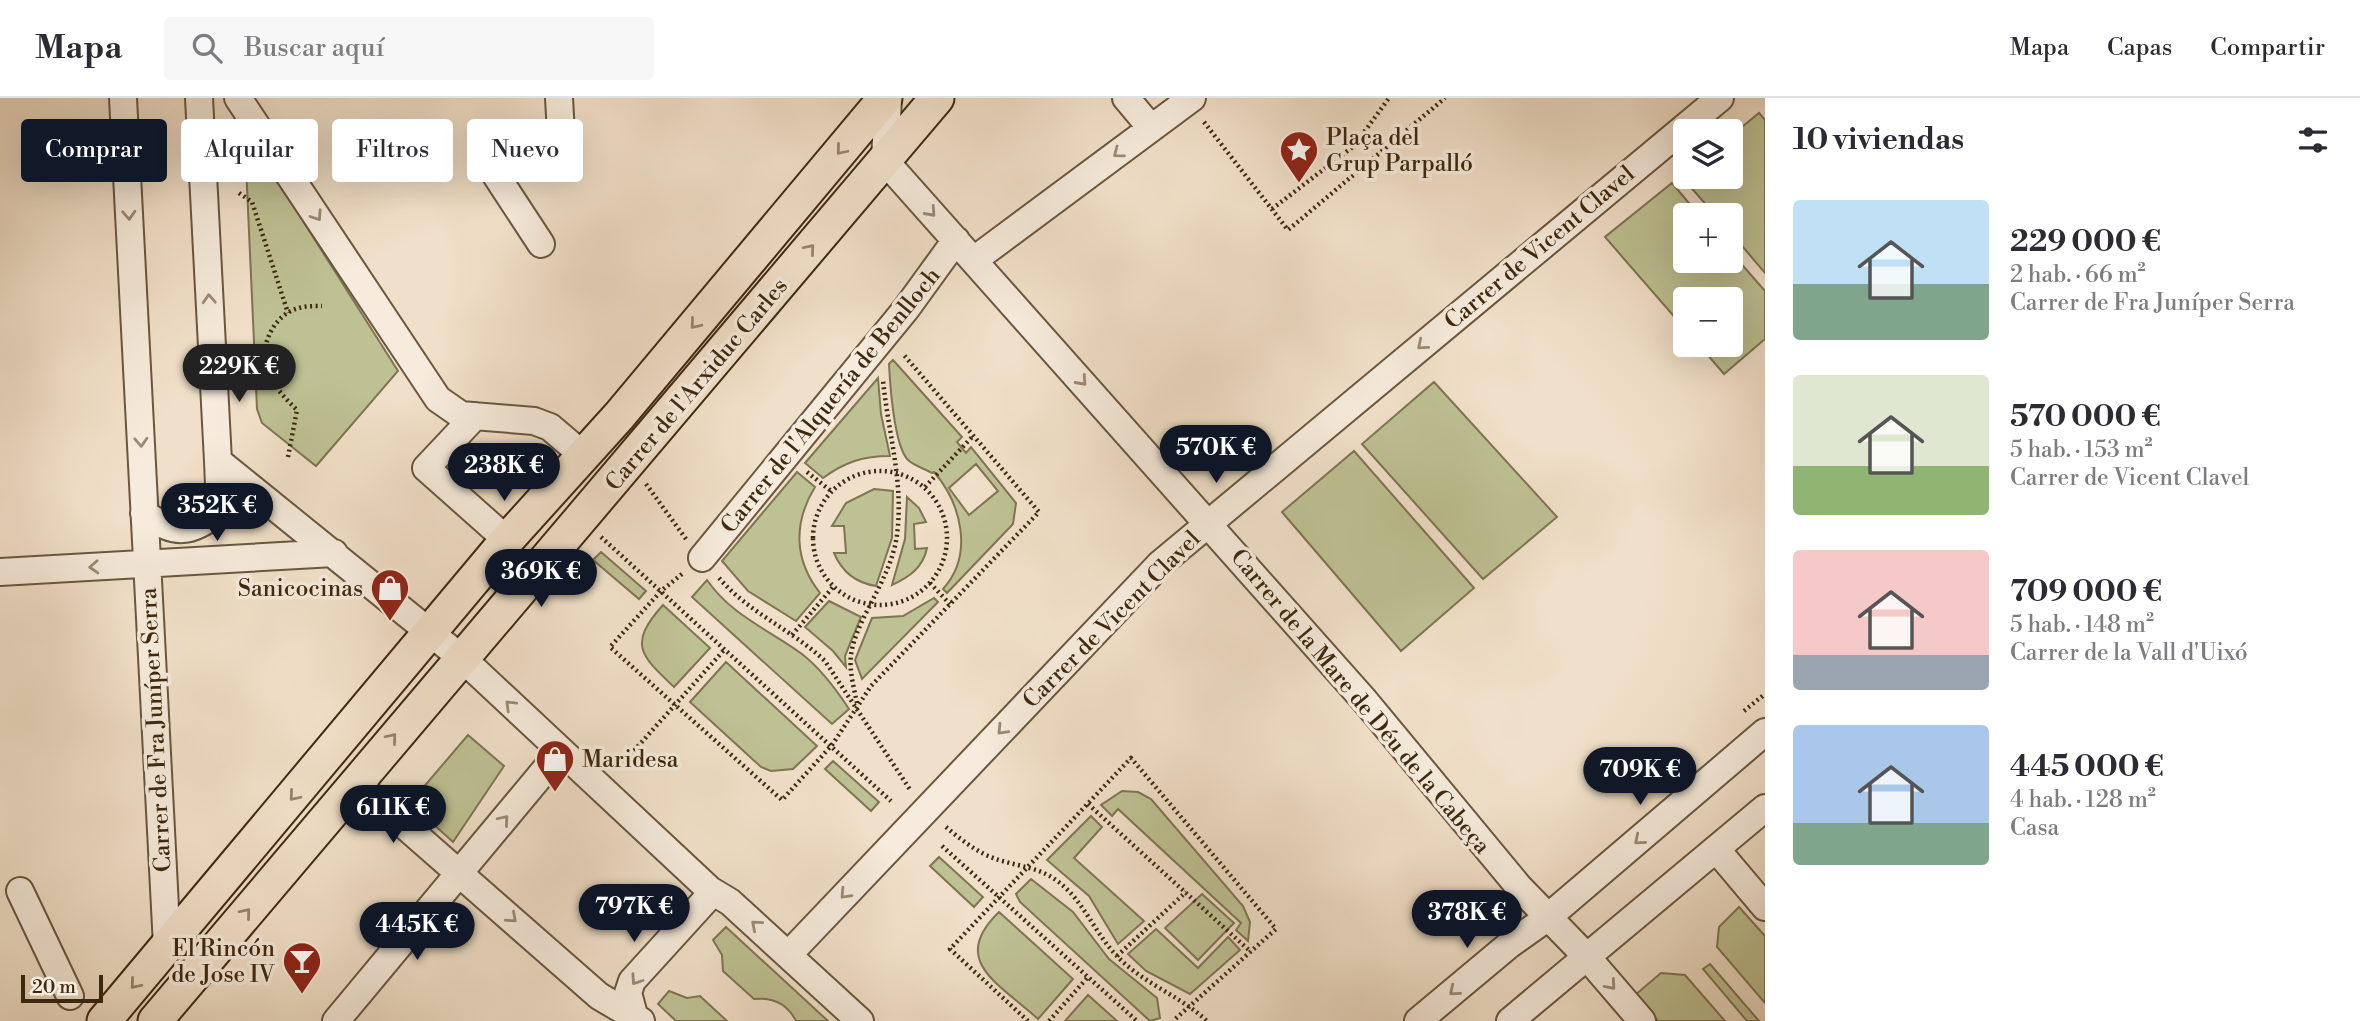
<!DOCTYPE html>
<html lang="es">
<head>
<meta charset="utf-8">
<style>
  :root { --surface:#fff; --page:#f7f7f7; --text:#2b2b33; --muted:#7c7c81; --line:#e1e1e2; --accent:#111827 }
  body { margin:0; font-family:"Libre Bodoni",serif; background:var(--page); color:var(--text); height:100vh; display:flex; flex-direction:column; font-size:26px; white-space:nowrap }
  * { box-sizing:border-box; margin:0 }
  p { font-size:23px; color:var(--muted) }
  .icon { flex:none; width:38px; height:38px; fill:none; stroke:currentColor; stroke-width:2; stroke-linecap:round; stroke-linejoin:round }
  .map { position:relative; flex:1; overflow:hidden }
  .sheet { display:flex; flex-direction:column; background:var(--surface); width:595px }
  .sheet>* { flex:none }
  .banner { position:absolute; left:21px; top:21px; width:665px; height:63px; display:flex; gap:14px }
  .tools { position:absolute; left:1673px; top:21px; display:grid; gap:14px }
  .tools a { display:grid; place-items:center; width:70px; height:70px; border-radius:7px; background:var(--surface); box-shadow:0 7px 28px #0002; font-size:35px }
  .scale { position:absolute; left:21px; bottom:18px; width:82px; box-sizing:border-box; padding-left:7px; border:4px solid #3d2910; border-top:0; font-size:19px; line-height:24px; white-space:nowrap; color:#3d2910; -webkit-text-stroke:5px #f6ebdc; paint-order:stroke }
  .price { position:absolute; translate:-50% -60px; padding:0 16px; border-radius:24px; background:var(--accent); color:#fff; font-size:23px; line-height:46px; filter:drop-shadow(0 2px 4px #0008) }
  .price::after { content:''; position:absolute; left:50%; top:42px; width:21px; height:16px; margin-left:-10px; background:inherit; clip-path:polygon(0 0,100% 0,50% 100%) }
  .price.active { background:#222; color:#fff }
  ul { padding:0; list-style:none }
  li { display:flex; align-items:center; gap:21px; height:175px; padding:0 28px }
  li span { display:grid; place-items:center; flex:none; width:196px; height:140px; border-radius:7px; color:#555 }
  li>.icon { margin-inline-start:auto }
  span .icon { width:84px; height:84px; fill:#fffc; stroke-width:1 }
  li b { font-size:30px }
  h2 { display:flex; justify-content:space-between; align-items:center; height:84px; padding:0 28px; font-size:30px }
  .tag { padding:0 24px; border-radius:7px; background:var(--surface); box-shadow:0 7px 28px #0002; font-size:24px; line-height:63px }
  .tag.active { background:var(--accent); color:#fff }
  header { display:flex; align-items:center; gap:42px; box-sizing:border-box; height:98px; padding:0 35px; background:var(--surface); border-bottom:2px solid var(--line) }
  header strong { font-size:33px }
  nav { display:flex; gap:38px; margin-inline-start:auto; font-size:24px }
  .search { width:490px; height:63px; background:var(--page); display:flex; align-items:center; gap:18px; box-sizing:border-box; padding:0 24px; border-radius:7px; color:var(--muted); font-size:26px }
  main { display:flex; flex:1; min-height:0 }
  .map>svg:first-child { display:block }
</style>
</head>
<body>
<header>
<strong>Mapa</strong>
<div class="search"><svg class="icon" aria-label="search" viewBox="0 0 24 24"><circle cx="10" cy="10" r="6"/><path d="M15 15l6 6"/></svg>Buscar aquí</div>
<nav><a>Mapa</a><a>Capas</a><a>Compartir</a></nav>
</header>
<main>
<div class="map">
<svg width="1765" height="923" viewBox="0 0 1765 923">
  <rect width="100%" height="100%" fill="#f1e0c9"/>
  <filter id="stains"><feTurbulence type="fractalNoise" baseFrequency=".00286" numOctaves="4"/><feColorMatrix values="0 0 0 0 .2 0 0 0 0 .09 0 0 0 0 .02 0 0 0 .5 -.17"/></filter>
  <radialGradient id="worn" r=".72"><stop offset=".6" stop-color="#630" stop-opacity="0"/><stop offset="1" stop-color="#630" stop-opacity=".3"/></radialGradient>
  <path fill="#bec193" stroke="#7e7552" stroke-width="2" fill-rule="evenodd" d="M1759 15 1765 22V175L1731 135V117H1715L1681 78 1685 74V79H1731V38Z
    M257 60 265 63 398 273 316 368 262 325 257 311 246 67Z
    M1672 85 1699 117H1685V163H1731V154L1765 193V241L1724 276 1699 247H1731V201H1685V231L1605 139Z
    M893 262 962 339 957 344 966 355 971 349 1016 405 1013 426 947 495 943 491C975 456 960 404 934 374L932 375C925 371 913 367 908 362 894 348 890 286 889 266ZM976 366 998 393 969 417 949 390Z
    M878 280 881 316 890 358C863 358 845 364 823 380L805 365Z
    M1434 284 1557 419 1483 481 1362 346Z
    M1354 353 1474 490 1401 553 1282 414Z
    M797 374 815 389C793 425 794 462 820 495L796 523 748 493 722 463Z
    M874 391 893 393 892 440 876 488C856 485 842 474 834 455H846L844 428H832L846 405Z
    M907 399 919 410 926 424 914 426 915 451 927 450C923 470 909 479 892 487L905 441Z
    M601 454 646 493 639 501 593 462Z
    M707 482C732 518 768 531 802 556 821 571 836 591 849 611L832 626 692 499Z
    M934 500 938 504 862 581 855 562 872 520 903 518Z
    M829 503 861 519 845 558 846 569 833 553 805 529Z
    M663 507 710 550 674 589C640 557 628 546 663 507Z
    M726 564 817 648 793 671 771 673 761 669 690 604Z
    M468 637 504 668 453 744 410 705Z
    M833 663 879 704 871 713 825 671Z
    M1122 693 1138 694 1151 701 1243 808 1250 824 1248 843 1236 832 1241 825 1118 711 1112 718 1101 707Z
    M1091 718 1102 729 1074 760 1144 823 1118 846 1089 798 1047 762Z
    M939 759 983 799 974 809 930 768Z
    M1031 781 1073 814 1109 861 1157 900 1160 920 1150 923 1020 804 1016 796Z
    M1202 796 1234 825 1198 862 1165 830Z
    M1739 809 1765 838V905L1717 849 1719 829Z
    M999 814 1073 881 1038 921C1000 886 948 863 999 814Z
    M726 829 828 923H796C787 905 773 899 754 901L723 873 722 857 713 842Z
    M1156 831 1198 870 1228 839 1240 852 1190 896 1146 873 1128 856Z
    M1710 866 1759 923H1747L1703 871Z
    M1661 875 1685 877 1725 923H1658L1635 897Z
    M669 893 687 900 700 898 727 923H676L658 906Z
    M1088 897 1117 923H1065Z"/>
  <g fill="none" stroke-linecap="round" stroke-linejoin="round">
    <g stroke="#6a573e" stroke-width="30">
      <path id="minor" d="M123 0 167 848
        M199 0 218 363 464 562 710 792 730 804 860 923
        M238 0 438 301 461 317 534 323 550 329 584 358
        M888 0 885 63 1365 603 1519 789 1587 859 1642 923
        M1126 0 1151 30
        M541 146 484 59 562 54 559 0
        M974 162 1192 0
        M475 318 426 370 507 442
        M144 415C174 438 192 436 220 412L218 363
        M702 460 906 211 956 142
        M0 474 334 455
        M356 685 599 898 641 923
        M1716 751 1765 809
        M20 793 70 898
        M789 856 1160 466 1720 0
        M634 917 628 895 632 883 713 794
        M336 923 560 654
        M1418 923 1509 847 1547 820 1765 634
        M1510 923 1765 710"/>
    </g>
    <g stroke="#3d2910" stroke-width="37">
      <path id="major" d="M104 923 507 442 619 318 885 0
        M155 923 937 0"/>
    </g>
    <path stroke="#3d2910" stroke-width="4.5" stroke-dasharray="2 3.5" stroke-linecap="butt" d="M1204 24 1288 132 1445 0
      M239 95 252 104 288 215
      M1272 111 1354 48 1389 0
      M288 359 297 312C285 300 273 288 267 272 259 252 271 224 289 214 299 208 311 208 322 208
      M813 440a67 67 0 1 1 134 0a67 67 0 1 1-134 0Z
      M807 374 831 393
      M646 386 686 441
      M925 389 973 338
      M601 439 891 703
      M682 476 661 493 610 549 782 702 832 647 871 588 1039 414 903 256
      M719 480C749 515 791 531 825 563L911 693
      M930 485 950 506
      M792 537 833 489
      M857 605C854 590 849 573 851 557 856 520 891 482 897 437 904 384 888 335 883 282
      M1744 613 1765 596
      M623 665 725 551
      M1088 706 1251 854
      M946 729C960 741 978 755 996 761 1016 768 1038 769 1056 782 1083 801 1094 834 1116 857 1142 885 1179 897 1207 923
      M942 748 1137 923
      M1117 858 1186 794
      M1028 923 950 851 1131 660 1276 831 1173 923
      M1049 923 1088 879"/>
    <use href="#minor" stroke="#f6ebdc" stroke-width="26"/>
    <use href="#major" stroke="#f1e0c9" stroke-width="33"/>
  </g>
  <defs><path id="oneway-chevron" d="M-2-3.5L2.5 0L-2 3.5" fill="none" stroke-width="1.6" stroke-linecap="round" stroke-linejoin="round" transform="scale(1.75)"/></defs>
  <g stroke="#97846c">
    <use href="#oneway-chevron" transform="translate(841 52) rotate(130)"/>
    <use href="#oneway-chevron" transform="translate(810 151) rotate(-50)"/>
    <use href="#oneway-chevron" transform="translate(695 226) rotate(130)"/>
    <use href="#oneway-chevron" transform="translate(392 640) rotate(-50)"/>
    <use href="#oneway-chevron" transform="translate(294 698) rotate(130)"/>
    <use href="#oneway-chevron" transform="translate(246 815) rotate(-50)"/>
    <use href="#oneway-chevron" transform="translate(135 886) rotate(130)"/>
  </g>
  <g stroke="#9a8a76">
    <use href="#oneway-chevron" transform="translate(1118 55) rotate(143)"/>
    <use href="#oneway-chevron" transform="translate(931 114) rotate(48)"/>
    <use href="#oneway-chevron" transform="translate(129 117) rotate(87)"/>
    <use href="#oneway-chevron" transform="translate(317 118) rotate(56)"/>
    <use href="#oneway-chevron" transform="translate(209 201) rotate(-93)"/>
    <use href="#oneway-chevron" transform="translate(1422 247) rotate(140)"/>
    <use href="#oneway-chevron" transform="translate(1082 283) rotate(48)"/>
    <use href="#oneway-chevron" transform="translate(141 344) rotate(87)"/>
    <use href="#oneway-chevron" transform="translate(94 469) rotate(177)"/>
    <use href="#oneway-chevron" transform="translate(510 607) rotate(-136)"/>
    <use href="#oneway-chevron" transform="translate(1002 632) rotate(134)"/>
    <use href="#oneway-chevron" transform="translate(504 722) rotate(-50)"/>
    <use href="#oneway-chevron" transform="translate(1639 742) rotate(140)"/>
    <use href="#oneway-chevron" transform="translate(845 796) rotate(133)"/>
    <use href="#oneway-chevron" transform="translate(512 820) rotate(42)"/>
    <use href="#oneway-chevron" transform="translate(756 827) rotate(-139)"/>
    <use href="#oneway-chevron" transform="translate(636 882) rotate(124)"/>
    <use href="#oneway-chevron" transform="translate(1611 887) rotate(49)"/>
    <use href="#oneway-chevron" transform="translate(1454 893) rotate(140)"/>
  </g>
  <defs>
    <g id="sight-pin" transform="scale(2.0125)"><path d="M0 17L-7.5 6A9.5 9.5 0 1 1 7.5 6Z" fill="#8f2418" stroke="#f6ebdc"/><path d="M0-6L1.8-2.2L6-1.7L2.9 1.2L3.7 5.4L0 3.3L-3.7 5.4L-2.9 1.2L-6-1.7L-1.8-2.2Z" fill="#fff"/></g>
    <g id="shop-pin" transform="scale(2.0125)"><path d="M0 17L-7.5 6A9.5 9.5 0 1 1 7.5 6Z" fill="#8f2418" stroke="#f6ebdc"/><path d="M-5-2.5h2.3a2.7 3.5 0 0 1 5.4 0H5L5.5 6h-11ZM-1.5-2.5h3a1.5 2.3 0 0 0-3 0Z" fill="#fff"/></g>
    <g id="bar-pin" transform="scale(2.0125)"><path d="M0 17L-7.5 6A9.5 9.5 0 1 1 7.5 6Z" fill="#8f2418" stroke="#f6ebdc"/><path d="M-6-5H6L.8 .8V4.5H3.5V6h-7V4.5H-.8V.8Z" fill="#fff"/></g>
  </defs>
  <g fill-rule="evenodd">
    <use href="#sight-pin" x="1299" y="52"/>
    <use href="#shop-pin" x="390" y="490"/>
    <use href="#shop-pin" x="555" y="661"/>
    <use href="#bar-pin" x="302" y="863"/>
  </g>
  <g text-anchor="middle" stroke-width="7" stroke-linejoin="round" paint-order="stroke">
    <g font-size="23" fill="#3d2910" stroke="#f6ebdc" text-anchor="start">
      <text x="1326" y="47">Plaça del<tspan x="1326" dy="26">Grup Parpalló</tspan></text>
      <text x="363" y="498" text-anchor="end">Sanicocinas</text>
      <text x="582" y="669">Maridesa</text>
      <text x="275" y="858" text-anchor="end">El Rincón<tspan x="275" dy="26">de Jose IV</tspan></text>
    </g>
    <g font-size="23" fill="#3d2910" stroke="#f6ebdc">
      <text transform="translate(1539 149) rotate(-40)" y="8">Carrer de Vicent Clavel</text>
      <text transform="translate(696 286) rotate(-50)" y="8">Carrer de l'Arxiduc Carles</text>
      <text transform="translate(830 302) rotate(-51)" y="8">Carrer de l'Alquería de Benlloch</text>
      <text transform="translate(1111 521) rotate(-45)" y="8">Carrer de Vicent Clavel</text>
      <text transform="translate(1361 603) rotate(50)" y="8">Carrer de la Mare de Déu de la Cabeça</text>
      <text transform="translate(155 632) rotate(-93)" y="8">Carrer de Fra Juníper Serra</text>
    </g>
  </g>
  <rect width="100%" height="100%" filter="url(#stains)"/>
  <rect width="100%" height="100%" fill="url(#worn)"/>
</svg>
<div class="tools">
<a><svg class="icon" aria-label="layers" viewBox="0 0 24 24"><path d="M12 4l9 5-9 5-9-5zM3 14l9 5 9-5"/></svg></a>
<a>+</a>
<a>−</a>
</div>
<div class="scale">20 m</div>
<b class="price active" style="left:239px;top:306px">229K €</b>
<b class="price" style="left:1216px;top:387px">570K €</b>
<b class="price" style="left:504px;top:405px">238K €</b>
<b class="price" style="left:217px;top:445px">352K €</b>
<b class="price" style="left:541px;top:511px">369K €</b>
<b class="price" style="left:1640px;top:709px">709K €</b>
<b class="price" style="left:393px;top:747px">611K €</b>
<b class="price" style="left:634px;top:846px">797K €</b>
<b class="price" style="left:1467px;top:852px">378K €</b>
<b class="price" style="left:417px;top:864px">445K €</b>
<div class="banner">
<a class="tag active">Comprar</a>
<a class="tag">Alquilar</a>
<a class="tag">Filtros</a>
<a class="tag">Nuevo</a>
</div>
</div>
<section class="sheet">
<h2>10 viviendas<svg class="icon" aria-label="filters" viewBox="0 0 24 24"><path d="M4 7h16M4 17h16"/><circle cx="9" cy="7" r="2"/><circle cx="15" cy="17" r="2"/></svg></h2>
<ul>
<li><span style="background:linear-gradient(#bfe0f5 60%,#7fa58c 0)"><svg class="icon" aria-label="home" viewBox="0 0 24 24"><path d="M3 11l9-7 9 7M6 9v11h12V9"/></svg></span><div><b>229 000 €</b><p>2 hab. · 66 m²</p><p>Carrer de Fra Juníper Serra</p></div></li>
<li><span style="background:linear-gradient(#dfe7d0 65%,#8fb573 0)"><svg class="icon" aria-label="home" viewBox="0 0 24 24"><path d="M3 11l9-7 9 7M6 9v11h12V9"/></svg></span><div><b>570 000 €</b><p>5 hab. · 153 m²</p><p>Carrer de Vicent Clavel</p></div></li>
<li><span style="background:linear-gradient(#f6c9c9 75%,#9aa5b1 0)"><svg class="icon" aria-label="home" viewBox="0 0 24 24"><path d="M3 11l9-7 9 7M6 9v11h12V9"/></svg></span><div><b>709 000 €</b><p>5 hab. · 148 m²</p><p>Carrer de la Vall d'Uixó</p></div></li>
<li><span style="background:linear-gradient(#a9c7e8 70%,#7fa58c 0)"><svg class="icon" aria-label="home" viewBox="0 0 24 24"><path d="M3 11l9-7 9 7M6 9v11h12V9"/></svg></span><div><b>445 000 €</b><p>4 hab. · 128 m²</p><p>Casa</p></div></li>
</ul>
</section>
</main>
</body>
</html>
